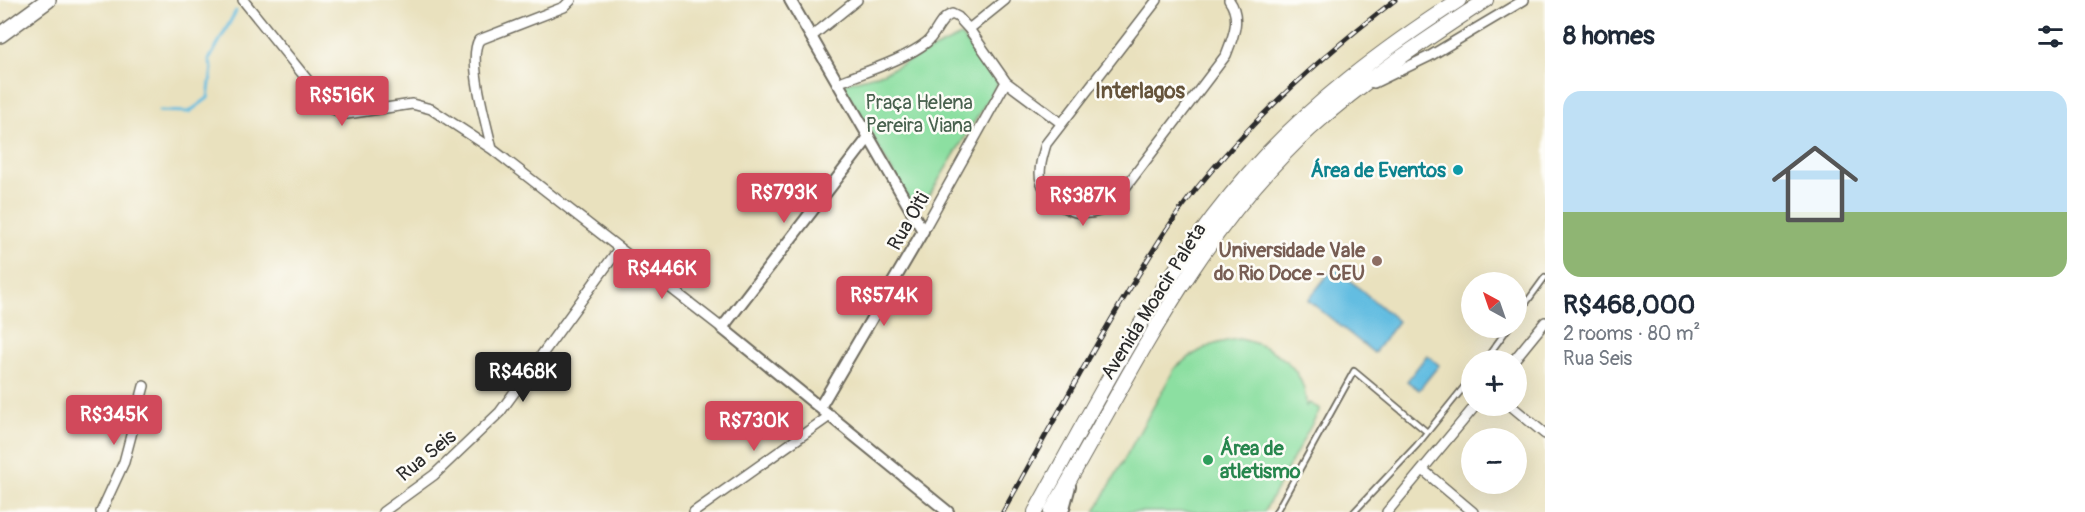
<!DOCTYPE html>
<html lang="en">
<head>
<meta charset="utf-8">
<style>
  :root { --surface:#fff; --page:#f2f2f3; --text:#1f2937; --muted:#747a83; --line:#e0e1e3; --accent:#d1495b }
  body { margin:0; font-family:Pangolin,sans-serif; background:var(--page); color:var(--text); height:100vh; display:flex; flex-direction:column; font-size:22px; white-space:nowrap }
  * { box-sizing:border-box; margin:0 }
  p { font-size:20px; color:var(--muted) }
  .icon { flex:none; width:33px; height:33px; fill:none; stroke:currentColor; stroke-width:2; stroke-linecap:round; stroke-linejoin:round }
  .map { position:relative; flex:1; overflow:hidden }
  .drawer { display:flex; flex-direction:column; background:var(--surface); width:540px }
  .drawer>* { flex:none }
  .needle { width:39px; rotate:320deg }
  .fabs { position:absolute; left:1461px; top:272px; display:grid; gap:12px }
  .fabs a { display:grid; place-items:center; width:66px; height:66px; border-radius:50%; background:var(--surface); box-shadow:0 6px 24px #0002; font-size:30px }
  .price { position:absolute; translate:-50% -51px; padding:0 14px; border-radius:6px; background:var(--accent); color:#fff; font-size:20px; line-height:39px; filter:drop-shadow(0 2px 3px #0008) }
  .price::after { content:''; position:absolute; left:50%; top:36px; width:18px; height:14px; margin-left:-9px; background:inherit; clip-path:polygon(0 0,100% 0,50% 100%) }
  .price.current { background:#222; color:#fff }
  ul { padding:0; list-style:none }
  li { display:grid; align-content:center; gap:12px; height:318px; padding:0 18px }
  li+li { border-top:2px solid var(--line) }
  li span { display:grid; place-items:center; height:186px; border-radius:18px; color:#555 }
  li>.icon { margin-inline-start:auto }
  span .icon { width:108px; height:108px; fill:#fffc; stroke-width:1 }
  li b { font-size:26px }
  h2 { display:flex; justify-content:space-between; align-items:center; height:72px; padding:0 18px; font-size:26px }
  main { display:flex; flex:1; min-height:0 }
  .map>svg:first-child { display:block }
</style>
</head>
<body>
<main>
<div class="map">
<svg width="1545" height="512" viewBox="0 0 1545 512">
  <rect width="100%" height="100%" fill="#fdfcf7"/>
  <filter id="ink" filterUnits="userSpaceOnUse"><feTurbulence type="fractalNoise" baseFrequency=".0167" numOctaves="2"/><feDisplacementMap in="SourceGraphic" scale="12" xChannelSelector="R" yChannelSelector="G"/><feConvolveMatrix kernelMatrix="1 2 1 2 8 2 1 2 1" color-interpolation-filters="sRGB"/></filter>
  <filter id="wash" filterUnits="userSpaceOnUse"><feTurbulence type="fractalNoise" baseFrequency=".008" numOctaves="4" result="noise"/><feDisplacementMap in="SourceGraphic" scale="24" xChannelSelector="R" yChannelSelector="G"/><feGaussianBlur stdDeviation="1.35" result="paint"/><feColorMatrix in="noise" values="0 0 0 0 0 0 0 0 0 0 0 0 0 0 0 0 0 1.4 0 .05"/><feComposite in="paint" operator="in"/></filter>
  <g filter="url(#wash)">
    <rect width="100%" height="100%" fill="#e9e1be"/>
    <path fill="#8cdfa1" stroke="#5c8566" stroke-width="1.5" d="M961 36 998 83 924 204 913 207 842 84 883 73Z
      M1239 339C1274 346 1306 367 1306 406L1309 403 1320 409 1264 512H1095L1175 368C1196 351 1212 342 1239 339Z"/>
    <path fill="#64bde1" stroke="#487486" stroke-width="1.5" d="M1334 267 1398 321 1374 353 1308 300Z
      M1427 355 1439 365 1419 390 1407 381Z"/>
    <g fill="none" stroke-linecap="round" stroke-linejoin="round">
      <path stroke="#64bde1" stroke-width="3" d="M159 111 189 112 208 98 212 68 209 60 236 11"/>
    </g>
  </g>
  <g filter="url(#ink)">
    <g fill="none" stroke-linecap="round" stroke-linejoin="round">
      <g stroke="#6e6b5e" stroke-width="8">
        <path id="service" d="M1516 317 1545 277
          M1485 360 1509 327
          M1276 512 1354 371 1427 432
          M1354 512 1417 445 1472 377"/>
      </g>
      <g stroke="#6e6b5e" stroke-width="12">
        <path id="minor" d="M243 0 330 108 347 114 412 104 431 109 492 149 722 328
          M1157 0 1046 144C1043 155 1038 169 1041 181 1049 204 1076 219 1099 211 1106 208 1112 201 1118 197L1226 55C1233 37 1242 18 1229 0
          M969 29 1005 0
          M811 37 857 0
          M837 83C864 72 904 60 927 42 937 33 939 19 952 14L958 17 969 29 1006 82 1061 123
          M1374 83 1430 56 1524 0
          M492 149C487 126 467 59 479 40L564 7 571 0
          M923 231 1006 82
          M1514 360 1545 322
          M1510 405 1545 434
          M1423 470 1473 512
          M101 512 124 462 144 386
          M383 512 434 475 500 412 618 250
          M694 512 831 415
          M1387 512 1476 405"/>
      </g>
      <g stroke="#6e6b5e" stroke-width="14">
        <path id="tertiary" d="M790 0 923 231 820 407
          M869 137 722 328 948 512
          M1063 512 1070 486"/>
      </g>
      <g stroke="#6e6b5e" stroke-width="16">
        <path id="primary" d="M1035 512C1099 396 1161 273 1249 173 1310 104 1383 49 1459 0
          M1051 512C1129 379 1194 235 1310 129 1364 80 1425 40 1486 0"/>
      </g>
      <g stroke="#6e6b5e" stroke-width="18">
        <path id="trunk" d="M0 35 48 0"/>
      </g>
      <use href="#service" stroke="#fff" stroke-width="4.5"/>
      <use href="#minor" stroke="#fff" stroke-width="9"/>
      <use href="#tertiary" stroke="#fff" stroke-width="10"/>
      <use href="#primary" stroke="#fff" stroke-width="14"/>
      <use href="#trunk" stroke="#fff" stroke-width="15"/>
      <g stroke="#2b2b2b" stroke-width="5">
        <path id="rail" d="M1003 512C1043 441 1082 368 1124 298 1147 261 1169 222 1197 188 1255 116 1322 56 1395 0"/>
      </g>
      <use href="#rail" stroke="#fdfcf7" stroke-width="3" stroke-dasharray="9" stroke-linecap="butt"/>
    </g>
  </g>
  <circle fill="#0f9aa8" stroke="#fdfcf7" stroke-width="2" cx="1458" cy="170" r="6"/>
  <circle fill="#8d6e63" stroke="#fdfcf7" stroke-width="2" cx="1377" cy="261" r="6"/>
  <circle fill="#2e9e5b" stroke="#fdfcf7" stroke-width="2" cx="1208" cy="460" r="6"/>
  <g text-anchor="middle" stroke-width="5" stroke-linejoin="round" paint-order="stroke">
    <g font-size="20" fill="#48614e" stroke="#fdfcf7">
      <text x="919" y="109">Praça Helena<tspan x="919" dy="23">Pereira Viana</tspan></text>
    </g>
    <g font-size="20" font-weight="bold" fill="#0d838f" stroke="#fdfcf7" text-anchor="end">
      <text x="1446" y="177">Área de Eventos</text>
    </g>
    <g font-size="20" fill="#2b2b2b" stroke="#fdfcf7">
      <text transform="translate(908 221) rotate(-60)" y="7">Rua Oiti</text>
      <text transform="translate(1153 301) rotate(-58)" y="7">Avenida Moacir Paleta</text>
      <text transform="translate(426 455) rotate(-39)" y="7">Rua Seis</text>
    </g>
    <g font-size="20" font-weight="bold" fill="#785e54" stroke="#fdfcf7" text-anchor="end">
      <text x="1365" y="257">Universidade Vale<tspan x="1365" dy="23">do Rio Doce - CEU</tspan></text>
    </g>
    <g font-size="20" font-weight="bold" fill="#27864d" stroke="#fdfcf7" text-anchor="start">
      <text x="1220" y="455">Área de<tspan x="1220" dy="23">atletismo</tspan></text>
    </g>
    <g font-size="21" font-weight="bold" fill="#65533a" stroke="#fdfcf7">
      <text x="1140" y="98">Interlagos</text>
    </g>
  </g>
</svg>
<div class="fabs">
<a><svg class="needle" viewBox="-14 -14 28 28"><path d="M0-13l5 13h-10z" fill="#e53935"/><path d="M0 13l5-13h-10z" fill="#747a83"/></svg></a>
<a>+</a>
<a>−</a>
</div>
<b class="price" style="left:342px;top:127px">R$516K</b>
<b class="price" style="left:784px;top:224px">R$793K</b>
<b class="price" style="left:1083px;top:227px">R$387K</b>
<b class="price" style="left:662px;top:300px">R$446K</b>
<b class="price" style="left:884px;top:327px">R$574K</b>
<b class="price current" style="left:523px;top:403px">R$468K</b>
<b class="price" style="left:114px;top:446px">R$345K</b>
<b class="price" style="left:754px;top:452px">R$730K</b>
</div>
<section class="drawer">
<h2>8 homes<svg class="icon" aria-label="filters" viewBox="0 0 24 24"><path d="M4 7h16M4 17h16"/><circle cx="9" cy="7" r="2"/><circle cx="15" cy="17" r="2"/></svg></h2>
<ul>
<li><span style="background:linear-gradient(#bfe0f5 65%,#8fb573 0)"><svg class="icon" aria-label="home" viewBox="0 0 24 24"><path d="M3 11l9-7 9 7M6 9v11h12V9"/></svg></span><div><b>R$468,000</b><p>2 rooms · 80 m²</p><p>Rua Seis</p></div></li>
</ul>
</section>
</main>
</body>
</html>
